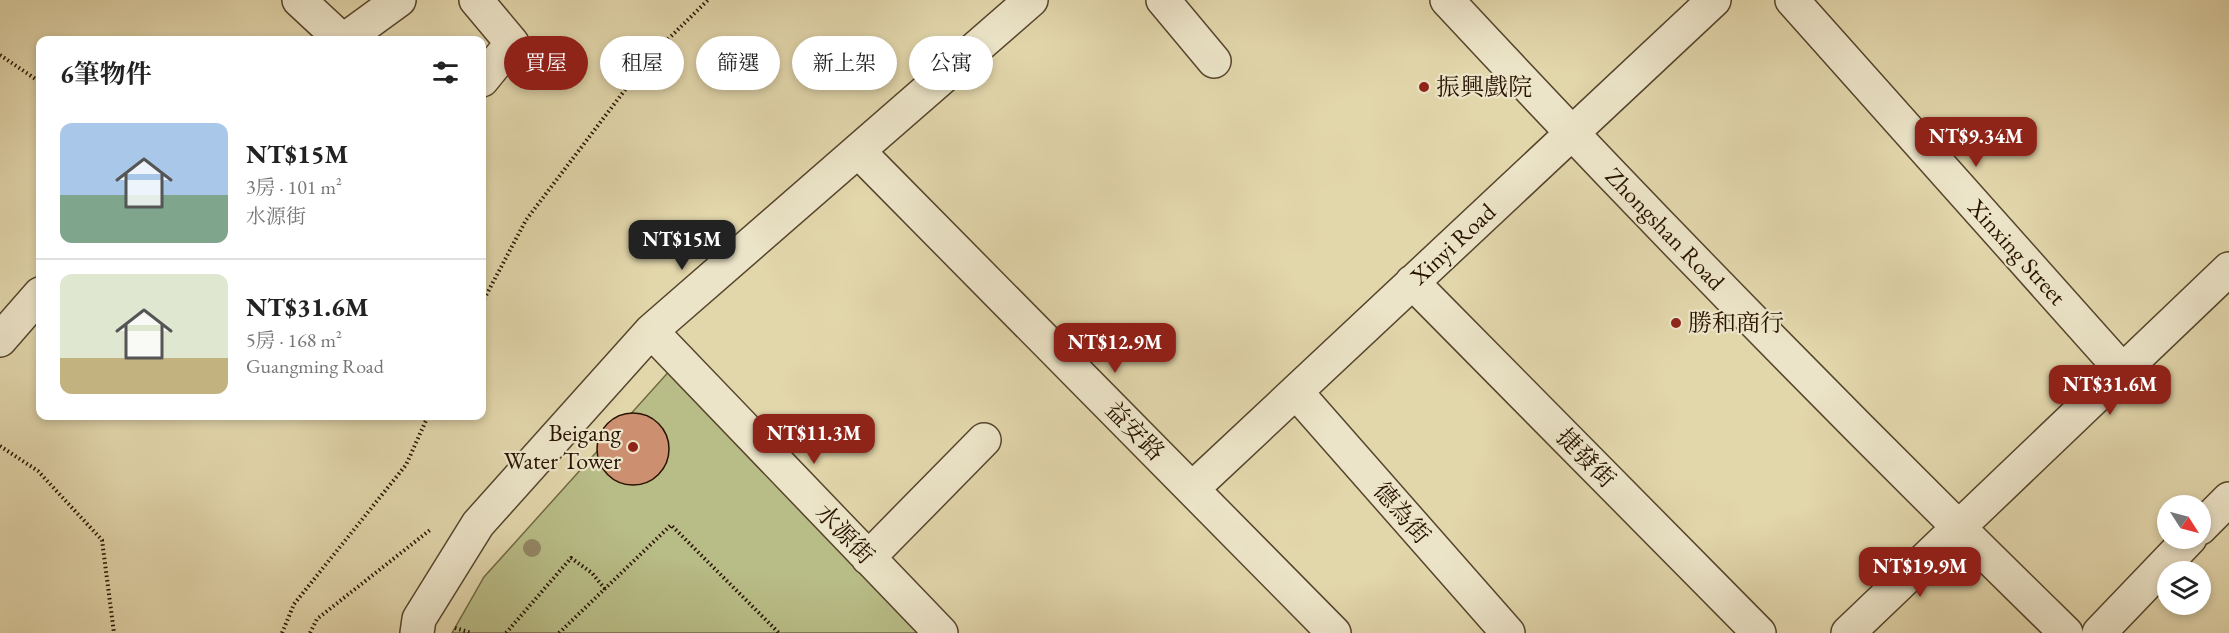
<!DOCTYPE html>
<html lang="zh-TW">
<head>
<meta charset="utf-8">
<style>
  :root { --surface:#fff; --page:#f2f2f2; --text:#222; --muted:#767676; --line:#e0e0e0; --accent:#8f2418 }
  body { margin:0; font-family:"EB Garamond","Noto Serif TC",serif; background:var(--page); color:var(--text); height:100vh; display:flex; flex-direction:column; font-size:22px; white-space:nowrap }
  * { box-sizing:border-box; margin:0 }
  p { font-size:20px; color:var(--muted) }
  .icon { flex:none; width:33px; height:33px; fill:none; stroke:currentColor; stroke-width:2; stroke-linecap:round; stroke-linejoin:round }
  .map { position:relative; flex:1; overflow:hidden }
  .side { position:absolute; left:36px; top:36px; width:450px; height:384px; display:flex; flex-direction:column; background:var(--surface); border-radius:12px; box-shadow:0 3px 9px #0003 }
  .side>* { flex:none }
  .banner { position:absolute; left:504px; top:36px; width:570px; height:54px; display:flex; gap:12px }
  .needle { width:39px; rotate:126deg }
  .controls { position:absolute; left:2157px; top:495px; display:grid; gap:12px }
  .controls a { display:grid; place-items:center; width:54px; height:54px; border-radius:50%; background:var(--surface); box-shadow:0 3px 9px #0003; font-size:30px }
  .price { position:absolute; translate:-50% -51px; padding:0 14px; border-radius:12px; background:var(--accent); color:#fff; font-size:20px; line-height:39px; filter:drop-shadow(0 2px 3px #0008) }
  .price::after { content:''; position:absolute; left:50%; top:36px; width:18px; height:14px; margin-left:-9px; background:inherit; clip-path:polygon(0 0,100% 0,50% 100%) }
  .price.current { background:#222; color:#fff }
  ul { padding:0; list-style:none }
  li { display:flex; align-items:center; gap:18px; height:150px; padding:0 24px }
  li+li { border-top:2px solid var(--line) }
  li span { display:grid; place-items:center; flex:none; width:168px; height:120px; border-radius:12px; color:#555 }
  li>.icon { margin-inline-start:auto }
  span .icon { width:72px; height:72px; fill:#fffc; stroke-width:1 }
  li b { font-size:26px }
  h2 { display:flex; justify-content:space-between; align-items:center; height:72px; padding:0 24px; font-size:26px }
  .pill { padding:0 21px; border-radius:27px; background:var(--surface); box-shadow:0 3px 9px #0003; font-size:21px; line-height:54px }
  .pill.current { background:var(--accent); color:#fff }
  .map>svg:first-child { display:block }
</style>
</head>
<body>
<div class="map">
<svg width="2229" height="633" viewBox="0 0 2229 633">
  <rect width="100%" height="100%" fill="#e2d6ab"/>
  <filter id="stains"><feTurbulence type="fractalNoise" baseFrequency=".00333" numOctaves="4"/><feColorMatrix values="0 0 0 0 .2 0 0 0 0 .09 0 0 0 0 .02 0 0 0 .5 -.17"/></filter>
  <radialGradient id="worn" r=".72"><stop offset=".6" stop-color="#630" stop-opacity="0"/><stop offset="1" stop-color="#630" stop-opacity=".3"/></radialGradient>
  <path fill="#b8bc86" stroke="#706844" stroke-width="1.5" d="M672 368 923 633H452L484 577Z"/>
  <path fill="#cc9071" stroke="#281301" stroke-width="1.5" d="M597 449a36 36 0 1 1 72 0a36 36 0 1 1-72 0Z"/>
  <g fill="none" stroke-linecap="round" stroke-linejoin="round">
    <g stroke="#56442c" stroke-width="36">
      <path id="minor" d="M299 0 342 40
        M476 0 512 43 482 80
        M1163 0 1214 61
        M1447 0C1648 216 1855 427 2066 633
        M1792 0 2122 370
        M344 40 399 0
        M859 152 1334 633
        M1412 282 1759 633
        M651 331 941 633
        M0 340 40 294
        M1296 392 1508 633
        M1192 489 1714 0
        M2200 528 2229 499
        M868 558 984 440
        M417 633 419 619 478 524 651 331 1031 0
        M1848 633 2229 269
        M2099 633 2190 538"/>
    </g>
    <path stroke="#281301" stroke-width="4" stroke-dasharray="1.5 3" stroke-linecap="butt" d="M0 55 40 82
      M482 303 526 220 650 57 708 0
      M0 446 38 471 102 540 114 633
      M455 628 472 633
      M282 633 294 604 406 465 428 416
      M310 633 317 619 430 530
      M506 633 571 558 592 573 605 589
      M559 633 671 525 779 633"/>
    <use href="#minor" stroke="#ece4c8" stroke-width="33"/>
  </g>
  <circle fill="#938764" cx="532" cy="548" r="9"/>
  <g fill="#8f2418" stroke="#ece4c8" stroke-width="2">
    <circle cx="1424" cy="87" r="6"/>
    <circle cx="1676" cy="323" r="6"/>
    <circle cx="633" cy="447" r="6"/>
  </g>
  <g text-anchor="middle" stroke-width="4.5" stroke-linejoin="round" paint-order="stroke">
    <g font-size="24" fill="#281301" stroke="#ece4c8" text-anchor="start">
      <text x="1436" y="95">振興戲院</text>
      <text x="1688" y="331">勝和商行</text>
      <text x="621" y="441" text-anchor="end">Beigang<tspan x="621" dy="28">Water Tower</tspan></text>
    </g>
    <g font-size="24" fill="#281301" stroke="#ece4c8">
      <text transform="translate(1665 229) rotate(46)" y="8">Zhongshan Road</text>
      <text transform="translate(1453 244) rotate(-43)" y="8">Xinyi Road</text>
      <text transform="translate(2017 252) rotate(48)" y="8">Xinxing Street</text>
      <text transform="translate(1135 431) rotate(45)" y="8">益安路</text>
      <text transform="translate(1586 458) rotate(45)" y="8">捷發街</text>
      <text transform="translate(1402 513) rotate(49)" y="8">德為街</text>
      <text transform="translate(845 534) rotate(46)" y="8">水源街</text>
    </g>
  </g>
  <rect width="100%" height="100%" filter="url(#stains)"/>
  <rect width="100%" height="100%" fill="url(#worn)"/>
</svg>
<div class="controls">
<a><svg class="needle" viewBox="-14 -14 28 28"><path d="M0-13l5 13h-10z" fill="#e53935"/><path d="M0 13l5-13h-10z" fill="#767676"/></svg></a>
<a><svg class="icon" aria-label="layers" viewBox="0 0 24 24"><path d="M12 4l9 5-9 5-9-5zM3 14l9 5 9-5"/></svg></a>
</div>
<b class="price" style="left:1976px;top:168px">NT$9.34M</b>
<b class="price current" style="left:682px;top:271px">NT$15M</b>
<b class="price" style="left:1115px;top:374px">NT$12.9M</b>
<b class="price" style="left:2110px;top:416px">NT$31.6M</b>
<b class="price" style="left:814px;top:465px">NT$11.3M</b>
<b class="price" style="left:1920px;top:598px">NT$19.9M</b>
<div class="banner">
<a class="pill current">買屋</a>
<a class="pill">租屋</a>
<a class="pill">篩選</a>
<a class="pill">新上架</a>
<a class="pill">公寓</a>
</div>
<section class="side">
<h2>6筆物件<svg class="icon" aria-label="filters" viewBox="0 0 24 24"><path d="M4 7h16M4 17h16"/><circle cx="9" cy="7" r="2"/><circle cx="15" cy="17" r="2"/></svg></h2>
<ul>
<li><span style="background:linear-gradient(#a9c7e8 60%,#7fa58c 0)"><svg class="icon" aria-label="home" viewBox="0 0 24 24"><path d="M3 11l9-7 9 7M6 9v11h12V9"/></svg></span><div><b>NT$15M</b><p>3房 · 101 m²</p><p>水源街</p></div></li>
<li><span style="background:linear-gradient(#dfe7d0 70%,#c2b280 0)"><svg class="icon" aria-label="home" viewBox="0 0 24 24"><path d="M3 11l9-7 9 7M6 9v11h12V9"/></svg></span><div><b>NT$31.6M</b><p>5房 · 168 m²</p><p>Guangming Road</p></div></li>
</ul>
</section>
</div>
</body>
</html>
